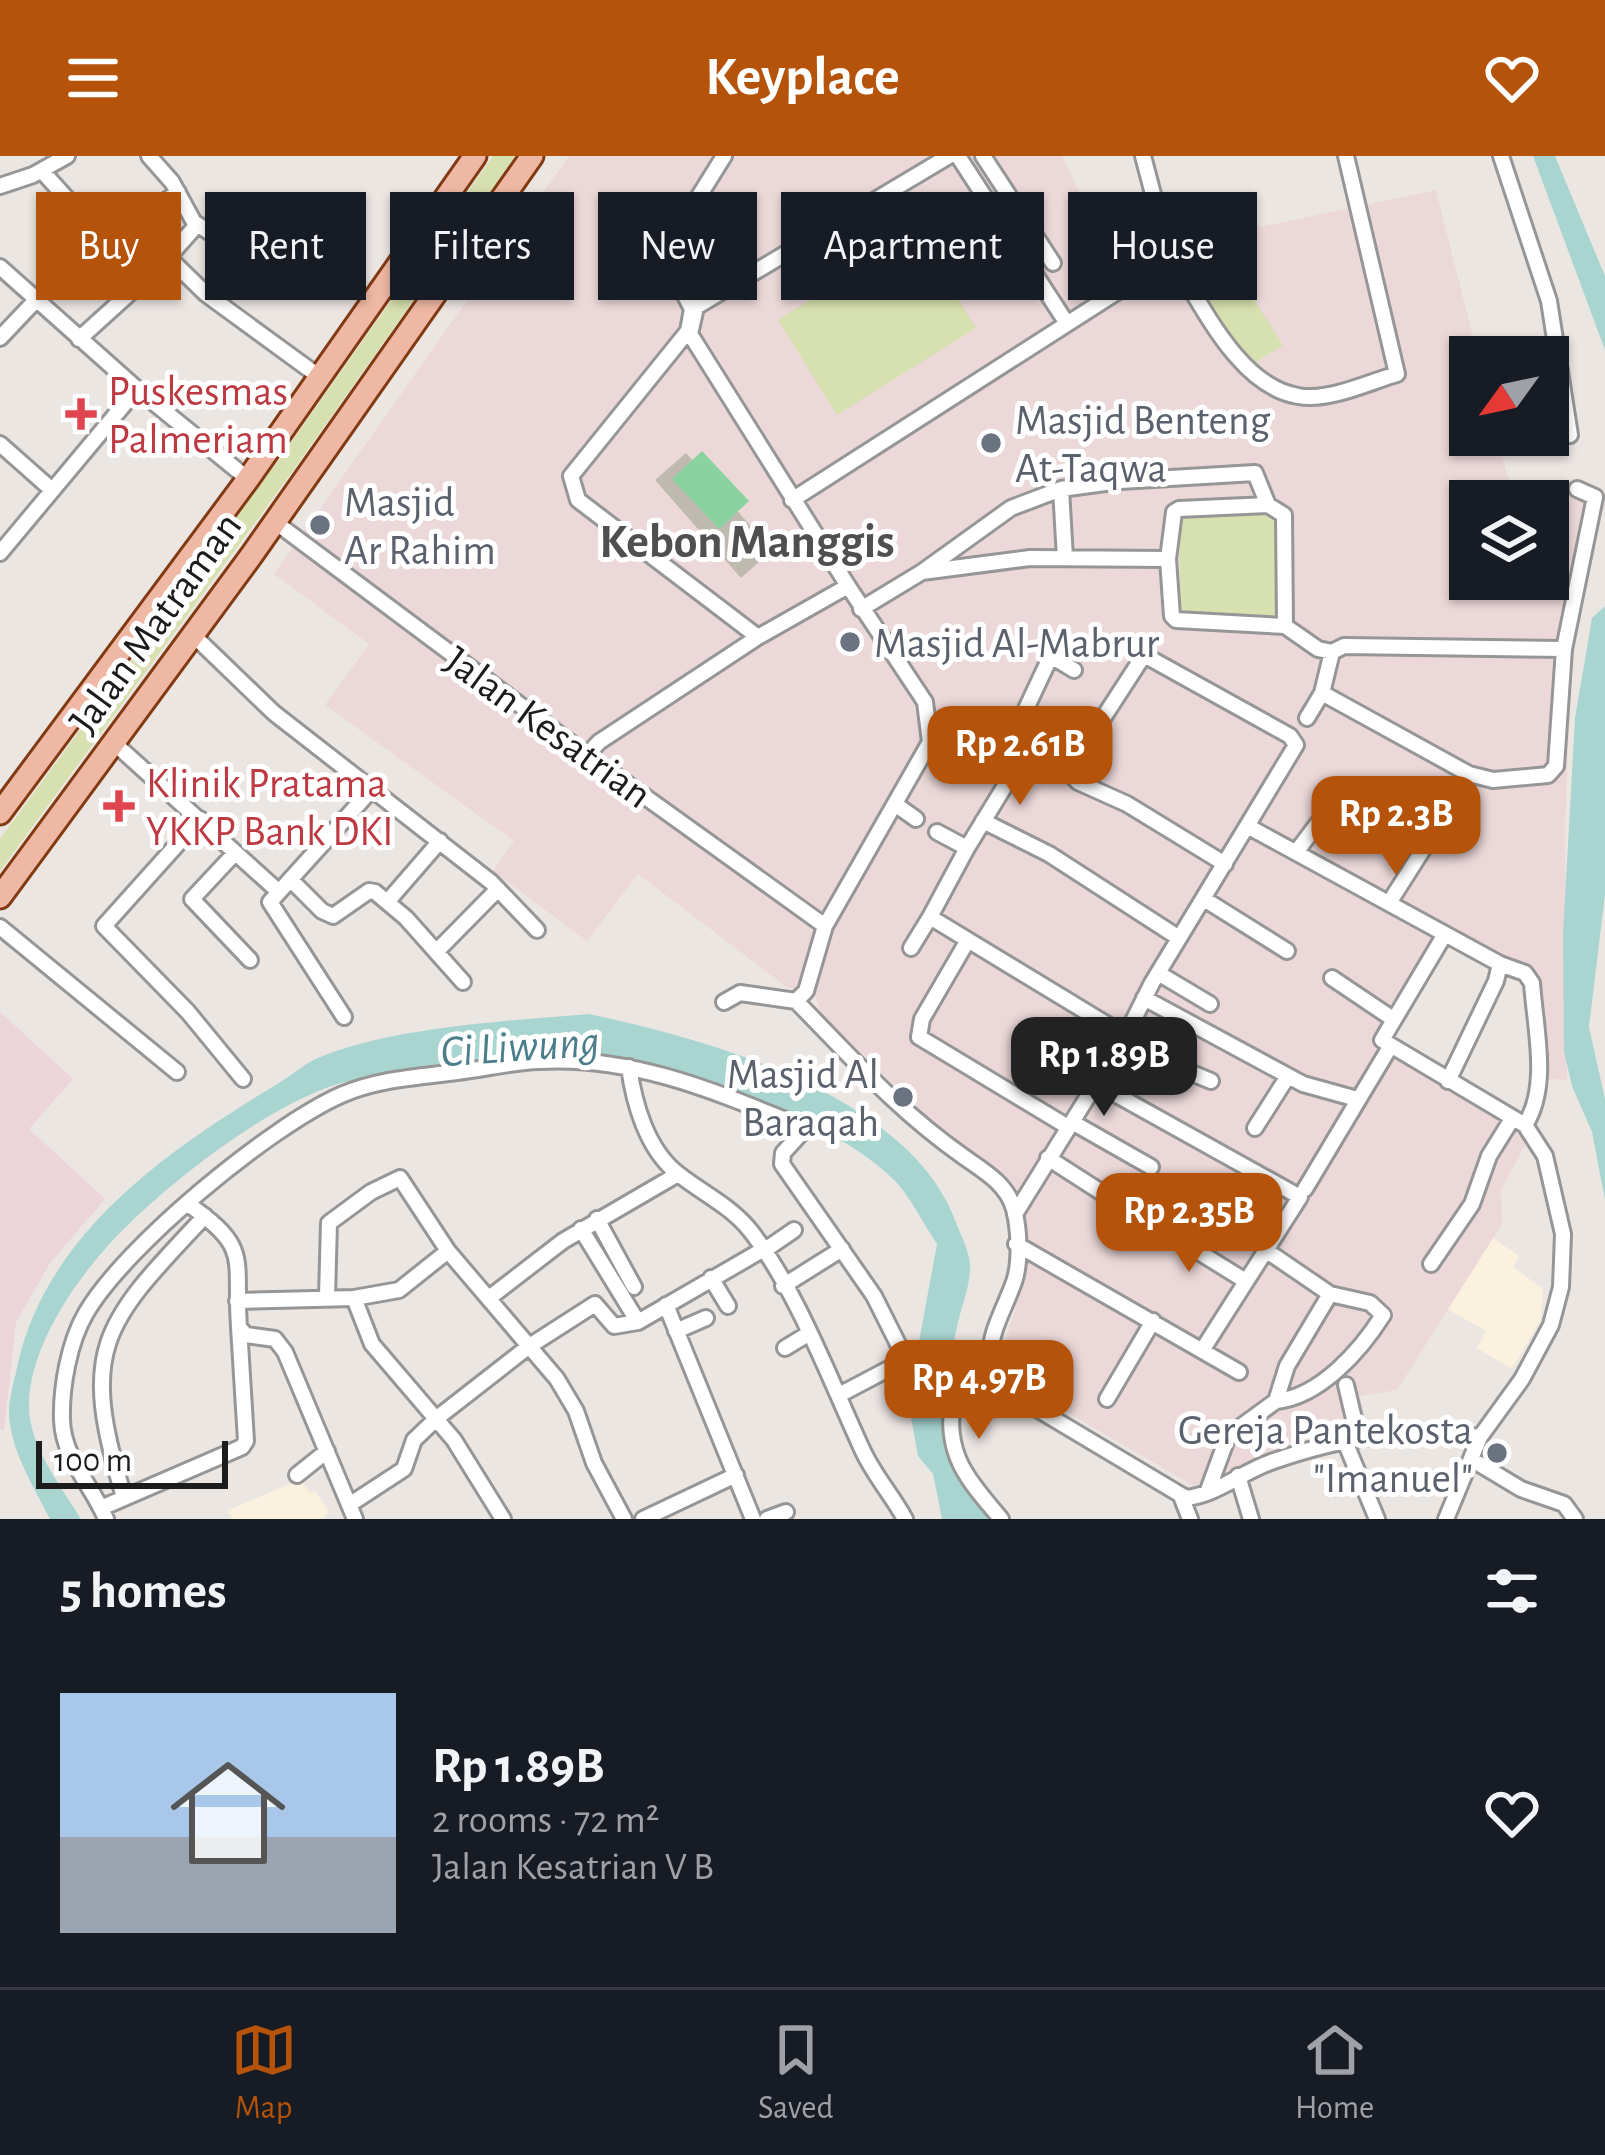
<!DOCTYPE html>
<html lang="en">
<head>
<meta charset="utf-8">
<style>
  :root { --surface:#171b24; --page:#242831; --text:#f1f3f6; --muted:#9ea1a6; --line:#363941; --accent:#b45309 }
  body { margin:0; font-family:"Alegreya Sans",sans-serif; background:var(--page); color:var(--text); height:100vh; display:flex; flex-direction:column; font-size:45px; white-space:nowrap }
  * { box-sizing:border-box; margin:0 }
  p { font-size:39px; color:var(--muted) }
  .icon { flex:none; width:66px; height:66px; fill:none; stroke:currentColor; stroke-width:2; stroke-linecap:round; stroke-linejoin:round }
  .map { position:relative; height:1363px; overflow:hidden }
  .panel { display:flex; flex-direction:column; background:var(--surface); flex:1 }
  .panel>* { flex:none }
  .hud { position:absolute; left:36px; top:36px; width:1533px; height:108px; display:flex; gap:24px }
  .needle { width:78px; rotate:237deg }
  .buttons { position:absolute; left:1449px; top:180px; display:grid; gap:24px }
  .buttons a { display:grid; place-items:center; width:120px; height:120px; border-radius:0px; background:var(--surface); box-shadow:0 3px 9px #0004; font-size:60px }
  .scale { position:absolute; left:36px; bottom:30px; width:192px; box-sizing:border-box; padding-left:12px; border:6px solid #1c1c1c; border-top:0; font-size:33px; line-height:42px; white-space:nowrap; color:#1c1c1c; -webkit-text-stroke:9px #fff; paint-order:stroke }
  .price { position:absolute; translate:-50% -102px; padding:0 27px; border-radius:24px; background:var(--accent); color:#fff; font-size:39px; line-height:78px; filter:drop-shadow(0 3px 6px #0008) }
  .price::after { content:''; position:absolute; left:50%; top:72px; width:36px; height:27px; margin-left:-18px; background:inherit; clip-path:polygon(0 0,100% 0,50% 100%) }
  .price.active { background:#222; color:#fff }
  ul { padding:0; list-style:none }
  li { display:flex; align-items:center; gap:36px; height:300px; padding:0 60px }
  li+li { border-top:3px solid var(--line) }
  li span { display:grid; place-items:center; flex:none; width:336px; height:240px; border-radius:0px; color:#555 }
  li>.icon { margin-inline-start:auto }
  span .icon { width:144px; height:144px; fill:#fffc; stroke-width:1 }
  li b { font-size:51px }
  h2 { display:flex; justify-content:space-between; align-items:center; height:144px; padding:0 60px; font-size:51px }
  .tag { padding:0 42px; border-radius:0px; background:var(--surface); box-shadow:0 3px 9px #0004; font-size:42px; line-height:108px }
  .tag.active { background:var(--accent); color:#fff }
  header { display:flex; justify-content:space-between; align-items:center; height:156px; padding:0 60px; background:var(--accent); color:#fff; font-size:54px; font-weight:700 }
  .tabs { display:flex; justify-content:space-around; align-items:center; height:168px; border-top:3px solid var(--line); background:var(--surface); font-size:33px; color:var(--muted) }
  .tabs a { display:grid; justify-items:center; gap:6px }
  .tabs .active { color:var(--accent) }
  .map>svg:first-child { display:block }
</style>
</head>
<body>
<header><svg class="icon" aria-label="menu" viewBox="0 0 24 24"><path d="M4 6h16M4 12h16M4 18h16"/></svg>Keyplace<svg class="icon" aria-label="heart" viewBox="0 0 24 24"><path d="M12 20l-8-8c-3-5 5-10 8-4 3-6 11-1 8 4z"/></svg></header>
<div class="map">
<svg width="1605" height="1363" viewBox="0 0 1605 1363">
  <rect width="100%" height="100%" fill="#ece6e3"/>
  <path fill="#ebd4da" d="M0 856 73 923 29 973 105 1043 50 1107 16 1166 4 1274 0 1273Z"/>
  <path fill="#faf1de" d="M1489 1079 1519 1100 1513 1111 1543 1133 1541 1163 1512 1213 1477 1192 1486 1175 1447 1153Z
    M302 1323 309 1337 315 1335 329 1355 323 1363H232L228 1354Z"/>
  <path fill="#ecd8d9" fill-rule="evenodd" d="M569 0H1062L1088 55 1131 121 1246 57 1260 71 1436 34 1478 201H1470V279H1497L1510 329 1605 338V350L1579 422 1573 466 1565 673 1567 924 1533 922 1524 817 1454 776 1385 884 1516 953 1532 976 1501 1034 1502 1068 1397 1234 1360 1240 1366 1267 1304 1281 1194 1330 1007 1221 999 1207 1026 1116 1025 1067 1014 1028 924 958 821 858 814 836 788 832 638 718 587 785 493 715 514 685 325 549 369 488 274 418ZM1470 345H1548V423H1470Z"/>
  <path fill="#bfbab0" d="M686 297 772 394 741 422 655 324Z"/>
  <path fill="#d7e0af" d="M493 0H515L292 316 0 715V683L285 295Z
    M917 77 976 172 837 259 778 164Z
    M1214 81 1283 189 1247 212 1177 104Z
    M1280 355V460H1180L1179 356Z"/>
  <path fill="#8ad2a0" d="M702 295 749 345 719 373 672 323Z"/>
  <path fill="#a9d5d1" d="M1533 0H1555L1605 120V194Z
    M1605 450V738L1589 871 1605 943V1044L1592 976 1572 930 1564 896 1563 778 1575 562 1592 462Z
    M589 858C708 883 913 940 957 1069 962 1082 971 1099 970 1112 970 1130 962 1149 958 1166 941 1243 930 1302 990 1363H942L933 1318 918 1300 908 1245 937 1088C924 1069 912 1044 897 1027 839 966 700 918 617 903 554 891 391 909 329 931 264 954 178 1020 128 1069 84 1111 30 1185 29 1248 28 1289 61 1330 81 1363H50C33 1329 8 1291 9 1252 10 1238 15 1222 18 1207 48 1075 171 992 279 927 292 919 304 908 318 902 392 871 508 865 589 858Z"/>
  <g fill="none" stroke-linecap="round" stroke-linejoin="round">
    <g stroke="#969696" stroke-width="20">
      <path id="street" d="M724 0 663 98 692 153 688 175 571 320 578 344 758 481
        M958 0 1066 166
        M983 0 1053 107
        M1143 0 1158 57
        M1501 0 1549 145 1570 279
        M42 15 107 87 178 36
        M0 30 33 19 67 0
        M197 68 263 112
        M1171 100C1202 148 1238 230 1298 240 1328 246 1369 226 1397 218L1346 0
        M168 101 206 138 321 222
        M0 111 137 233 248 323
        M0 182 36 144
        M79 183 164 106 196 70 172 26 149 0
        M0 288 52 334
        M1061 333 1065 402
        M792 344 1234 61
        M275 366 587 599 825 770
        M0 397 137 233
        M1168 403 1174 356 1179 353 1268 349
        M922 416 1030 402 1168 403 1172 460 1176 464 1285 470 1318 493 1332 496 1344 490 1564 493 1556 610 1548 619 1493 624 1469 618 1322 537 1332 496
        M848 430 690 178 696 151 949 0
        M861 453 922 416 1011 352 1061 333 1120 325 1255 317 1268 349 1284 359 1285 470
        M192 478 274 557 491 726 537 774
        M1564 493 1595 341 1577 333
        M1307 562 1322 537
        M114 587 279 736 372 633
        M587 599 599 586 758 481 848 430 925 546 930 586 825 770 806 835 796 845C853 903 897 954 964 1001 984 1015 1007 1028 1014 1053 1019 1073 1021 1106 1014 1126 997 1173 971 1200 1017 1241L1186 1342C1216 1339 1242 1316 1271 1306 1345 1280 1402 1272 1480 1281
        M1067 614 1078 626 1127 648 1225 708
        M895 648 916 663
        M200 663 104 770 188 856 243 923
        M983 665 1049 698 1179 782
        M1249 671 1500 808 1525 817 1532 827C1535 872 1550 930 1525 969
        M937 676 967 692 930 761 1177 911 1211 925
        M967 692 1031 587
        M1297 695 1343 634 1429 684
        M235 697 192 743 250 804
        M291 724 322 755 333 760 369 735 375 736 406 762 463 826
        M279 736 270 746 344 861
        M1204 743 1287 795
        M388 745 440 685
        M1389 747 1441 665
        M0 771 177 916
        M1445 778 1382 884 1525 969 1545 1000 1563 1078 1561 1131 1551 1169 1522 1223 1480 1281 1446 1363
        M968 784 922 863 919 881 1068 971
        M911 792 930 761
        M436 796 498 733
        M1158 817 1210 848
        M1332 822 1393 863
        M1144 842 1303 928 1357 943
        M724 846 740 837 796 845
        M629 911C634 948 647 993 677 1017 702 1037 729 1049 749 1073 795 1130 831 1226 862 1293 873 1318 892 1339 905 1363
        M1448 925 1496 825 1500 808
        M1097 928 1300 1041 1203 1193
        M1072 966 1151 1011
        M1255 972 1288 920
        M1048 1002 1132 1056
        M1305 1033 1390 891
        M188 1048C252 1093 234 1101 239 1171L246 1179 275 1183 285 1196 355 1363
        M1015 1058 1126 879 1152 827 1296 589 1290 580 1144 499 1072 610 1064 613 1031 587 1018 570 1048 506 1056 503 1074 514
        M597 1063 634 1131
        M1160 1072 1244 1124
        M581 1073 638 1166
        M1016 1088 1239 1216
        M1264 1093 1330 1138 1370 1147 1383 1159C1361 1194 1320 1241 1276 1245
        M765 1094 794 1074
        M1431 1108 1472 1048 1489 1000 1512 963
        M711 1122 728 1150
        M783 1130 842 1093
        M327 1141 329 1067 371 1036 400 1022 448 1095 557 1223 576 1255 594 1307 624 1363
        M354 1142 399 1134 448 1095
        M489 1142 563 1085 678 1018
        M237 1145 354 1142 372 1188 454 1284 503 1363
        M666 1149 753 1363
        M676 1175 706 1162
        M785 1192 808 1178
        M990 1199C950 1218 942 1271 961 1309 971 1329 987 1346 1001 1363
        M1346 1229 1358 1280
        M1107 1243 1153 1165
        M1344 1283 1377 1363
        M1471 1303 1521 1333 1564 1348 1575 1363
        M297 1319 327 1295
        M1238 1320 1251 1363
        M1207 1337 1228 1280 1276 1245 1287 1210 1330 1138
        M1181 1340 1190 1363
        M124 1341C78 1191 103 1168 205 1060
        M349 1349 404 1313 414 1284 437 1262 528 1191 595 1148 614 1170 638 1166 764 1093
        M101 1352 242 1291 246 1285 239 1171
        M106 1363C92 1329 63 1302 62 1264 61 1231 69 1186 86 1157 125 1090 269 971 341 939 378 923 418 921 457 916 484 913 512 906 539 905 632 899 719 937 803 971L804 974 783 997 782 1008 874 1140 904 1200 896 1209 839 1239
        M643 1363 736 1319
        M767 1363 786 1356"/>
    </g>
    <g stroke="#823a12" stroke-width="27">
      <path id="primary" d="M0 657 248 323 475 0
        M0 741 251 400 532 0"/>
    </g>
    <use href="#street" stroke="#fff" stroke-width="14"/>
    <use href="#primary" stroke="#efb8a5" stroke-width="21"/>
  </g>
  <g fill="#e0444e" stroke="#fff" stroke-width="4.5">
    <path d="M75 240h12v12h12v12h-12v12h-12v-12h-12v-12h12z"/>
    <path d="M113 632h12v12h12v12h-12v12h-12v-12h-12v-12h12z"/>
  </g>
  <g fill="#6b7280" stroke="#fff" stroke-width="4.5">
    <circle cx="991" cy="287" r="12"/>
    <circle cx="320" cy="369" r="12"/>
    <circle cx="850" cy="486" r="12"/>
    <circle cx="903" cy="941" r="12"/>
    <circle cx="1497" cy="1297" r="12"/>
  </g>
  <g text-anchor="middle" stroke-width="10" stroke-linejoin="round" paint-order="stroke">
    <g font-size="42" fill="#be3a42" stroke="#fff" text-anchor="start">
      <text x="108" y="249">Puskesmas<tspan x="108" dy="48">Palmeriam</tspan></text>
      <text x="146" y="641">Klinik Pratama<tspan x="146" dy="48">YKKP Bank DKI</tspan></text>
    </g>
    <g font-size="42" fill="#5b616d" stroke="#fff" text-anchor="start">
      <text x="1015" y="278">Masjid Benteng<tspan x="1015" dy="48">At-Taqwa</tspan></text>
      <text x="344" y="360">Masjid<tspan x="344" dy="48">Ar Rahim</tspan></text>
      <text x="874" y="501">Masjid Al-Mabrur</text>
      <text x="879" y="932" text-anchor="end">Masjid Al<tspan x="879" dy="48">Baraqah</tspan></text>
      <text x="1473" y="1288" text-anchor="end">Gereja Pantekosta<tspan x="1473" dy="48">"Imanuel"</tspan></text>
    </g>
    <g font-size="42" fill="#1c1c1c" stroke="#fff">
      <text transform="translate(154 466) rotate(-54)" y="15">Jalan Matraman</text>
      <text transform="translate(549 570) rotate(36)" y="15">Jalan Kesatrian</text>
    </g>
    <g font-size="45" font-style="italic" fill="#4b7e8a" stroke="#fff">
      <text transform="translate(520 889) rotate(-4)" y="16">Ci Liwung</text>
    </g>
    <g font-size="48" font-weight="bold" fill="#4f4f4f" stroke="#fff">
      <text x="747" y="401">Kebon Manggis</text>
    </g>
  </g>
</svg>
<div class="buttons">
<a><svg class="needle" viewBox="-14 -14 28 28"><path d="M0-13l5 13h-10z" fill="#e53935"/><path d="M0 13l5-13h-10z" fill="#9ea1a6"/></svg></a>
<a><svg class="icon" aria-label="layers" viewBox="0 0 24 24"><path d="M12 4l9 5-9 5-9-5zM3 14l9 5 9-5"/></svg></a>
</div>
<div class="scale">100 m</div>
<b class="price" style="left:1020px;top:652px">Rp 2.61B</b>
<b class="price" style="left:1396px;top:722px">Rp 2.3B</b>
<b class="price active" style="left:1104px;top:963px">Rp 1.89B</b>
<b class="price" style="left:1189px;top:1119px">Rp 2.35B</b>
<b class="price" style="left:979px;top:1286px">Rp 4.97B</b>
<div class="hud">
<a class="tag active">Buy</a>
<a class="tag">Rent</a>
<a class="tag">Filters</a>
<a class="tag">New</a>
<a class="tag">Apartment</a>
<a class="tag">House</a>
</div>
</div>
<section class="panel">
<h2>5 homes<svg class="icon" aria-label="filters" viewBox="0 0 24 24"><path d="M4 7h16M4 17h16"/><circle cx="9" cy="7" r="2"/><circle cx="15" cy="17" r="2"/></svg></h2>
<ul>
<li><span style="background:linear-gradient(#a9c7e8 60%,#9aa5b1 0)"><svg class="icon" aria-label="home" viewBox="0 0 24 24"><path d="M3 11l9-7 9 7M6 9v11h12V9"/></svg></span><div><b>Rp 1.89B</b><p>2 rooms · 72 m²</p><p>Jalan Kesatrian V B</p></div><svg class="icon" aria-label="heart" viewBox="0 0 24 24"><path d="M12 20l-8-8c-3-5 5-10 8-4 3-6 11-1 8 4z"/></svg></li>
</ul>
</section>
<nav class="tabs">
<a class="active"><svg class="icon" aria-label="map" viewBox="0 0 24 24"><path d="M3 6l6-2 6 2 6-2v14l-6 2-6-2-6 2zM9 4v14M15 6v14"/></svg>Map</a>
<a><svg class="icon" aria-label="saved" viewBox="0 0 24 24"><path d="M7 4h10v16l-5-4-5 4z"/></svg>Saved</a>
<a><svg class="icon" aria-label="home" viewBox="0 0 24 24"><path d="M3 11l9-7 9 7M6 9v11h12V9"/></svg>Home</a>
</nav>
</body>
</html>
